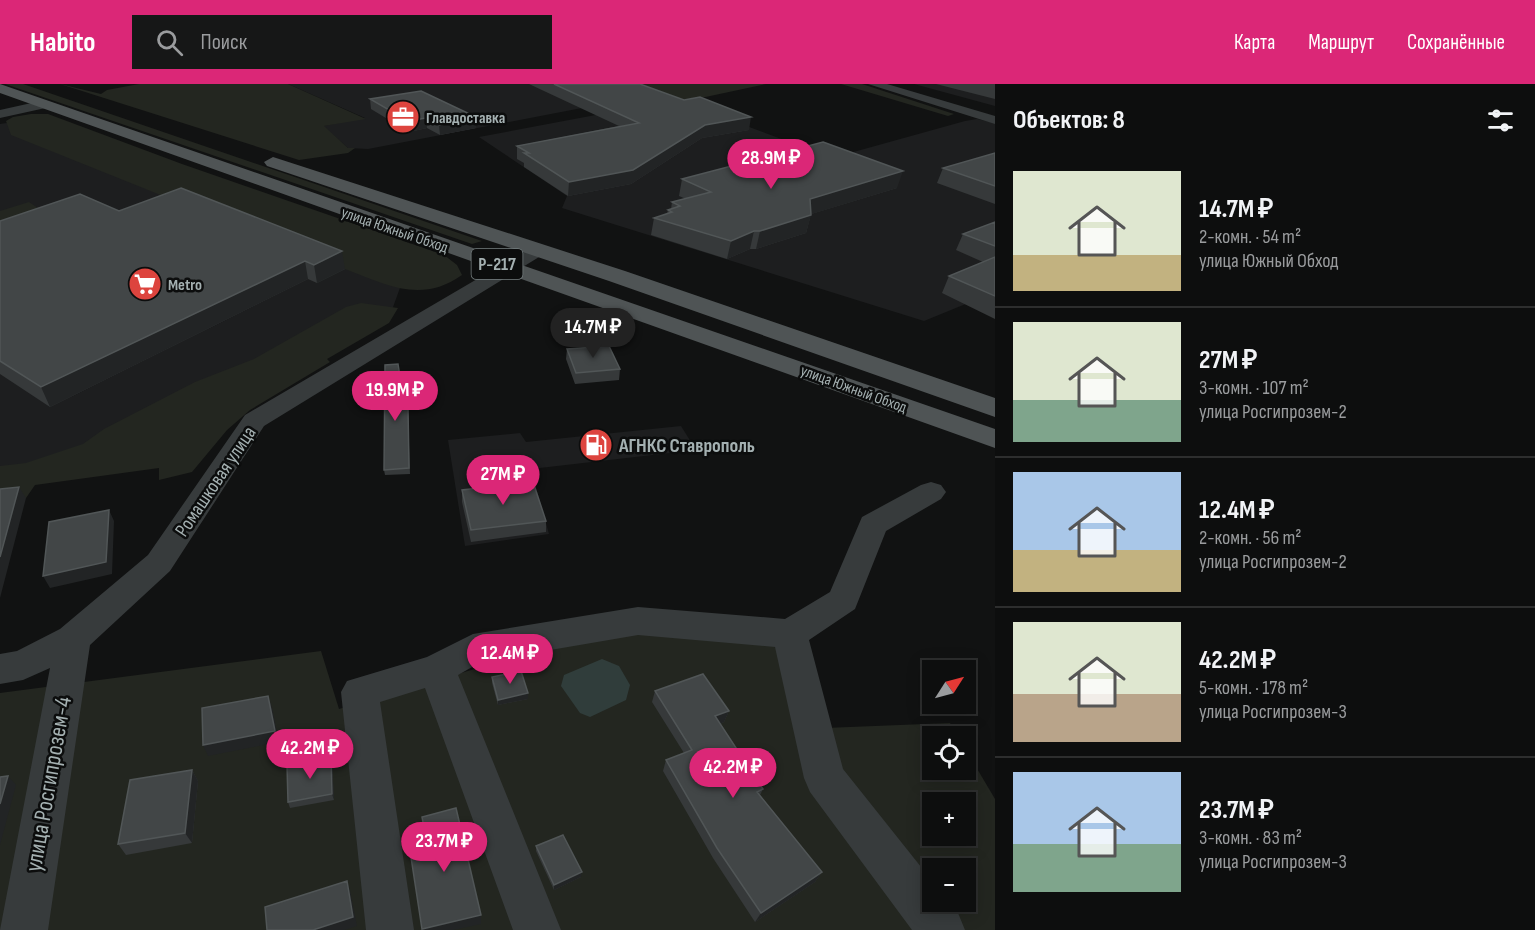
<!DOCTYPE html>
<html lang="ru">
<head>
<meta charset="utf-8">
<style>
  :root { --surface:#0d0e0e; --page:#161717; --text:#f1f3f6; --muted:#9a9c9e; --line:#2d2e2e; --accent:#db2777 }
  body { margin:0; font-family:"Sofia Sans Condensed",sans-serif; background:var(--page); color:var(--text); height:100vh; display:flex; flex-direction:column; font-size:22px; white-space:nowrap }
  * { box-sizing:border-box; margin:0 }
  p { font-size:20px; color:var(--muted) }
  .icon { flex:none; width:33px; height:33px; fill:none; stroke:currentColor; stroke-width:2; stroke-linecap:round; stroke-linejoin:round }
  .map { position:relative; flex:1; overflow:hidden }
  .drawer { display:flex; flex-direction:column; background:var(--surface); width:540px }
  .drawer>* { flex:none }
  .needle { width:39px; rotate:54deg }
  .controls { position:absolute; left:922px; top:576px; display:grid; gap:12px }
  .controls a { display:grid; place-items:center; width:54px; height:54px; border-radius:0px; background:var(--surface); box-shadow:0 3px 15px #0003,0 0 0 2px var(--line); font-size:30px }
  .price { position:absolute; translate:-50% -51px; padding:0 14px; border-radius:21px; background:var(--accent); color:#fff; font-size:20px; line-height:39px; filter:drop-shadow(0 2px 3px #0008) }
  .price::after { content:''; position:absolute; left:50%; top:36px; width:18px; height:14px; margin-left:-9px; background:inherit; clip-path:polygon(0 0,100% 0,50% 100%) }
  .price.current { background:#222; color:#fff }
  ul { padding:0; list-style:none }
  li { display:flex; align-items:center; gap:18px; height:150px; padding:0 18px }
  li+li { border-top:2px solid var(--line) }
  li span { display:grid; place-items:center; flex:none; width:168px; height:120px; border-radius:0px; color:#555 }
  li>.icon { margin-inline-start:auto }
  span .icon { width:72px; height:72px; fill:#fffc; stroke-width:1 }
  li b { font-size:26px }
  h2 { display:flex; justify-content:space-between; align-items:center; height:72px; padding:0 18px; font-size:26px }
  header { display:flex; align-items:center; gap:36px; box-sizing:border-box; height:84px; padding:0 30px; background:var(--accent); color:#fff }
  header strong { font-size:28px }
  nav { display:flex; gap:33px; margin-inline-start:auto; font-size:21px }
  .search { width:420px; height:54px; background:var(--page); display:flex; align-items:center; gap:15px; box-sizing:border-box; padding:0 21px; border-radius:0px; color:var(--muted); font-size:22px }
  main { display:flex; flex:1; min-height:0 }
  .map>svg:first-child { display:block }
</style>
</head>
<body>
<header>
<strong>Habito</strong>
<div class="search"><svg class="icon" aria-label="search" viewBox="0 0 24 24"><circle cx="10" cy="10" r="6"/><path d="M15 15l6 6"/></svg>Поиск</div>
<nav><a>Карта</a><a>Маршрут</a><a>Сохранённые</a></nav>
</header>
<main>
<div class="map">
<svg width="995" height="846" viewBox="0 0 995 846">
  <rect width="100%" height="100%" fill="#111212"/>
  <path fill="#1d1e1f" d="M288 0H608L639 13 368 65 348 64 323 42 365 34Z
    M914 0H995V22Z
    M682 18 832 74 965 37 977 35 995 39V208L924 237 562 124 567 112 479 53 654 20Z
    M13 38 401 201 388 237 168 367 0 386V40Z
    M681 342 696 366 531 385 549 450 465 462 448 356 520 349 526 358Z"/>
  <path fill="#232620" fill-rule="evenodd" d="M5 0H23L482 157 472 160Z
    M60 0 101 10 107 6 139 0H288L366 35 324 42 348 64H355L348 69 299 76Z
    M608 0H766L682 18Z
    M841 0H862L954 30 948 32Z
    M31 30H48L182 80 444 171 457 181 462 191C421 220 387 201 345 185L11 51 6 37 13 33Z
    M29 118 54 135 0 155V127Z
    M361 219 398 224 389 239 327 275 330 278 250 326 227 346 192 388 159 396V384L35 401 26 414 0 418V382L26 379 83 360 104 345 195 298 254 275 346 223Z
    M636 544 760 554 781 567 800 645 950 639 958 652H933V686H966V666L995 715V846H0V609L321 567 339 625 478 584ZM933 718H966V752H933ZM933 784H966V818H933Z"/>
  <path fill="#303d3b" d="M602 575 619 582 630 601 626 616 590 633 580 629 561 602 564 591Z"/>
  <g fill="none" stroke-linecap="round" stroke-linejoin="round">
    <path fill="#373b3c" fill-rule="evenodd" d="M868 0H887L995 32V40Z
      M45 16 52 20 50 23 0 34V26Z
      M537 160 547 166 544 170 264 342 170 487 90 561 48 846H0L50 584 23 596 0 600V570L17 567 60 545 148 471 245 331Z
      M931 398 941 401 946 408 941 415 886 447 855 525 809 556 843 685 933 798V818H949L958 829 965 846H912L810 708 804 694 775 563 638 551 481 578 458 591 561 846H513L425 604 380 618 414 846H366L341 608 347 597 427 573 473 550 638 523 785 535 830 508 862 433 921 401Z"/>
    <path fill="#4f5455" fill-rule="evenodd" d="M0 0 995 345V364L0 9Z
      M273 73 625 187 995 314V333L609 197 267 82 264 78Z"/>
  </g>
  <path fill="#36393a" d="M529 0H640L749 46 702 54 631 100 568 112 524 83V79L517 75V62L619 42Z
    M936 0H995V15Z
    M370 15 476 44 440 51 427 44 409 48 371 25Z
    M995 69V120L937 99 943 84Z
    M682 95 897 104 811 130 806 149 756 165H750L727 175 651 151 654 134 667 130 668 126 671 125 672 118 686 115 679 112Z
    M119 127 345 185 317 199 308 195 50 323 0 290V137Z
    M995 138V235L942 209 949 192 983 178 956 166 963 150Z
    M567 265 620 285 619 296 575 300 566 275Z
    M408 329 410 390 385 391 384 386Z
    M462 406 546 437V448L471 458 462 418Z
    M492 593 528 615 498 621 492 599Z
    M655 607 729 627 724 638 720 640 763 705 760 711 822 788 815 798 755 838 713 774 663 687 666 676 684 669 652 618Z
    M332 679 334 716 290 724 288 718Z
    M192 686 198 697 192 759 126 771 118 760Z
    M536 762 581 793 554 806 536 767Z"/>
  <path fill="#222425" d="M476 33V44L440 51 439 41Z
    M751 33 749 46 702 54 631 100 568 112 569 98 705 41Z
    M426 34 427 44 409 48 408 37Z
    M903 87 897 104 805 132 810 115Z
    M811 131 806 149 756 165 760 147Z
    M754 147 750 165 727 175 731 157Z
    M342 167 345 185 317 199 314 181Z
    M305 177 308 195 50 323 41 303Z
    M19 403 26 414 0 514V473Z
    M109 426 114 437 112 490 50 504 43 492Z
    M528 609V615L498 621V616Z
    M268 612 272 623 279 658 208 672 203 661Z
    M729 627 724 638 711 644 715 632Z
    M331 673 332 679 334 716 332 710Z
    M192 686 198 697 192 759 185 749Z
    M8 692 16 701 0 761V720Z
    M582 788 581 793 554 806V801Z
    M822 788 815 798 755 838 761 829Z
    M347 797 350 806 357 842 345 846H313Z
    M481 831V840L454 846H422V845Z"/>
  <path fill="#424647" stroke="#515657" stroke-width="1.5" d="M554 0H640L684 16 700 13 751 33 705 41 633 86 569 98 524 69H529L517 62 639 39Z
    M421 7 476 33 439 41 426 34 408 37 370 15Z
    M823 58 903 87 810 115 811 131 760 147H754L731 157 654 134 672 128 668 126 680 122 672 118 711 108 682 95Z
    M995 69V102L943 84Z
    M181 104 342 167 314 181 305 177 41 303 0 277V137L80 110 119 127Z
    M995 138V162L963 150Z
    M995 173V212L949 192Z
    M609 262 620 285 576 289 567 265Z
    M398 280 405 324H408L409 384 384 386 385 281Z
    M533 398 546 437 471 446 462 406Z
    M19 403 0 473V405Z
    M109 426 106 478 43 492 49 438Z
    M521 587 528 609 498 616 492 593Z
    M703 590 729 627 715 632 763 705 757 708 822 788 761 829 717 764 666 676 692 666 655 607Z
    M268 612 275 647 203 661 202 624Z
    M331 673 332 710 288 718 287 681Z
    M192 686 185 749 118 760 130 696Z
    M8 692 0 720V693Z
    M456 724 481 831 422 845 411 773 429 769 422 733Z
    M563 751 582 788 554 801 536 762Z
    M347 797 353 833 313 846H267L265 823Z"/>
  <defs>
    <g id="office-disc" transform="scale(1.725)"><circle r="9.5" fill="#dd443e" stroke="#0c0d0d"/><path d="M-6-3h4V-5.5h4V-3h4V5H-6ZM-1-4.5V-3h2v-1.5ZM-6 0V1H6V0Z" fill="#fff"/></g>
    <g id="supermarket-disc" transform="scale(1.725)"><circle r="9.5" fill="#dd443e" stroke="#0c0d0d"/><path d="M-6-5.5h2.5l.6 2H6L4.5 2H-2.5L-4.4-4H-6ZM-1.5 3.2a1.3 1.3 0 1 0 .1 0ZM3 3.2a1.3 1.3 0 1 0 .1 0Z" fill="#fff"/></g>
    <g id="fuel-disc" transform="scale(1.725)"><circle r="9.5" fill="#dd443e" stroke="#0c0d0d"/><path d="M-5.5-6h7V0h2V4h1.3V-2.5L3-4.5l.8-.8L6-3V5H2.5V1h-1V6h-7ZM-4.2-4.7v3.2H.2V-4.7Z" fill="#fff"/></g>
  </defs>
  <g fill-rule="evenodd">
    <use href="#office-disc" x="403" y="33"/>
    <use href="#supermarket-disc" x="145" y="200"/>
    <use href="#fuel-disc" x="596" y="361"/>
  </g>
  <g text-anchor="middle" stroke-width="5" stroke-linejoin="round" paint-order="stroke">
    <g font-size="16" font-weight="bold" fill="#a4b0b1" stroke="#0c0d0d" text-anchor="start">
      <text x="426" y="39">Главдоставка</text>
      <text x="168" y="206">Metro</text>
    </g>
    <g font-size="16" fill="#a4b0b1" stroke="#0c0d0d">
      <text transform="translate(395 145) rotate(19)" y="6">улица Южный Обход</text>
      <text transform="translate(854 304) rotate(20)" y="6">улица Южный Обход</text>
    </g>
    <rect fill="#0c0d0d" stroke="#767f80" stroke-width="1.5" x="471.5" y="165" width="51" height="30" rx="4.5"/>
    <g font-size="18" font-weight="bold" fill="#a4b0b1">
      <text x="497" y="186">Р-217</text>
    </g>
    <g font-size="20" font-weight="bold" fill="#a4b0b1" stroke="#0c0d0d" text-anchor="start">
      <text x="619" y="368">АГНКС Ставрополь</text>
    </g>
    <g font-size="20" fill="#a4b0b1" stroke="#0c0d0d">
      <text transform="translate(215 397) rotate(-56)" y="7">Ромашковая улица</text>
    </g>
    <g font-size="24" fill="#a4b0b1" stroke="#0c0d0d">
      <text transform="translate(48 700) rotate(-80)" y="8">улица Росгипрозем-4</text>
    </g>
  </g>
</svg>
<div class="controls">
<a><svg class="needle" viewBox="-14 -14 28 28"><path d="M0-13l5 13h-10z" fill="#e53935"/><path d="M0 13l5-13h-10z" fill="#9a9c9e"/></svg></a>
<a><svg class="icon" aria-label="locate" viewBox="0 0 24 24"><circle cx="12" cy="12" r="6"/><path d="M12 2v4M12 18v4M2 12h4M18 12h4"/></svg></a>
<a>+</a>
<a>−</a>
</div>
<b class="price" style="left:771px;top:106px">28.9M ₽</b>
<b class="price current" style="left:593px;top:275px">14.7M ₽</b>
<b class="price" style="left:395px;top:338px">19.9M ₽</b>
<b class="price" style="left:503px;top:422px">27M ₽</b>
<b class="price" style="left:510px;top:601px">12.4M ₽</b>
<b class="price" style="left:310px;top:696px">42.2M ₽</b>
<b class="price" style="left:733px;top:715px">42.2M ₽</b>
<b class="price" style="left:444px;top:789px">23.7M ₽</b>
</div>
<section class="drawer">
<h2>Объектов: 8<svg class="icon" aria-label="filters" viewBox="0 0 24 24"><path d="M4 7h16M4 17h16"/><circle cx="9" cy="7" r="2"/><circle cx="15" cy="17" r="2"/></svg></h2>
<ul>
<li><span style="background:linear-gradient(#dfe7d0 70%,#c2b280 0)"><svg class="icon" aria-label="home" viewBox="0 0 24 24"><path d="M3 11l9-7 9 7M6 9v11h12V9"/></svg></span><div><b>14.7M ₽</b><p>2-комн. · 54 m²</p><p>улица Южный Обход</p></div></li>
<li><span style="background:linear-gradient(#dfe7d0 65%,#7fa58c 0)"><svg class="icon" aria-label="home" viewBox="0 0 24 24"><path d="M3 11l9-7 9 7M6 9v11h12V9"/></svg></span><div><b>27M ₽</b><p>3-комн. · 107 m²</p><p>улица Росгипрозем-2</p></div></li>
<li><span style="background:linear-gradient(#a9c7e8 65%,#c2b280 0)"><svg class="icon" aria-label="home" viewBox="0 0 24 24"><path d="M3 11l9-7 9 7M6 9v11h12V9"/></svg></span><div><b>12.4M ₽</b><p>2-комн. · 56 m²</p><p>улица Росгипрозем-2</p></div></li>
<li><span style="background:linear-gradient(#dfe7d0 60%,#b9a48a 0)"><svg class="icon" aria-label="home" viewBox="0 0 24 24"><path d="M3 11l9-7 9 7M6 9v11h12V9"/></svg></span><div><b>42.2M ₽</b><p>5-комн. · 178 m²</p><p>улица Росгипрозем-3</p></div></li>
<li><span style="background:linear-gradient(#a9c7e8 60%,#7fa58c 0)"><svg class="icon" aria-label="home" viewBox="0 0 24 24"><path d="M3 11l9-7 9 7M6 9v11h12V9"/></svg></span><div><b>23.7M ₽</b><p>3-комн. · 83 m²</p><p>улица Росгипрозем-3</p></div></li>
</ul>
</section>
</main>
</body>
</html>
